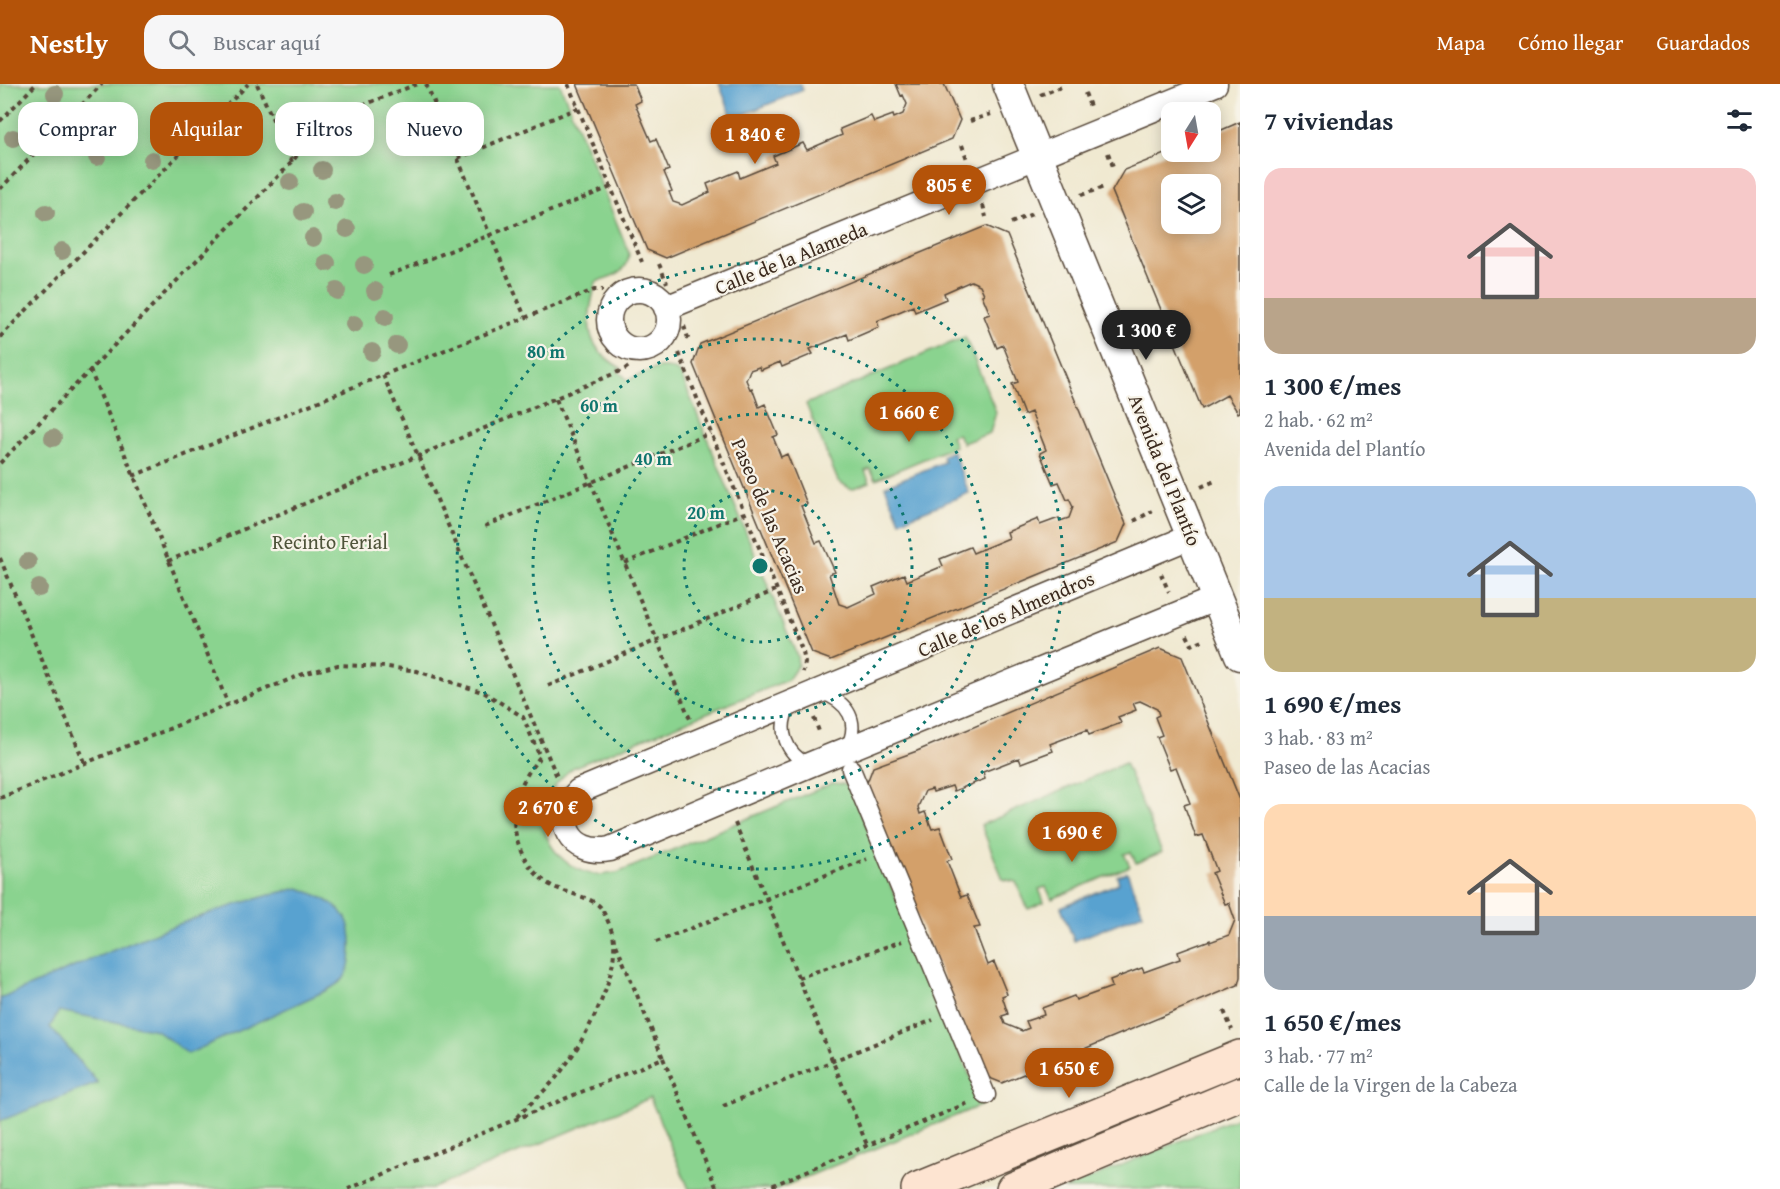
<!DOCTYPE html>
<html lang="es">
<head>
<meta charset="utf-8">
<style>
  :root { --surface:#fff; --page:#f6f6f7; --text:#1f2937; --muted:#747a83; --accent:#b45309 }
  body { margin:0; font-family:"Gentium Book Plus",serif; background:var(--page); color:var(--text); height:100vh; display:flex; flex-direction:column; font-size:22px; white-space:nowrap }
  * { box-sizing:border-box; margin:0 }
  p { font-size:20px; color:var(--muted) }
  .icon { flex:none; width:33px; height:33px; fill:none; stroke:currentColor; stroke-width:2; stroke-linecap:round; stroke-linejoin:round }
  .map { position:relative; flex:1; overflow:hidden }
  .details { display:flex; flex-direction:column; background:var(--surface); width:540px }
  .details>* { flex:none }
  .banner { position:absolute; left:18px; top:18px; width:570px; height:54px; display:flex; gap:12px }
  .needle { width:39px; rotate:191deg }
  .buttons { position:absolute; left:1161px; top:18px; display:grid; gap:12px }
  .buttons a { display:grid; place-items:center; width:60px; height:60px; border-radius:12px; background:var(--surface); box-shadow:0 3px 15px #0003; font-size:30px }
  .price { position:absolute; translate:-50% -51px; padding:0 14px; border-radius:21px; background:var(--accent); color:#fff; font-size:20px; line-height:39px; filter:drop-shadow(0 2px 3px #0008) }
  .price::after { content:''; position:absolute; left:50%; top:36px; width:18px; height:14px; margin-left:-9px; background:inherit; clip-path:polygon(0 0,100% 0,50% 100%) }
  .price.on { background:#222; color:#fff }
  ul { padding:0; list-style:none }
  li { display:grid; align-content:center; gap:12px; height:318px; padding:0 24px }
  li span { display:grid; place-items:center; height:186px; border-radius:18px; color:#555 }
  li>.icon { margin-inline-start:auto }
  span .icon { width:108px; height:108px; fill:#fffc; stroke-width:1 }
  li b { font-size:26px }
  h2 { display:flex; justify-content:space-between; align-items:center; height:72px; padding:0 24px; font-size:26px }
  .chip { padding:0 21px; border-radius:18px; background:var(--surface); box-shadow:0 3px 15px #0003; font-size:21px; line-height:54px }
  .chip.on { background:var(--accent); color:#fff }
  header { display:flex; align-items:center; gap:36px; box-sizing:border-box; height:84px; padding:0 30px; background:var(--accent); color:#fff }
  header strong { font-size:28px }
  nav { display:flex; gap:33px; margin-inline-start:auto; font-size:21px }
  .search { width:420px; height:54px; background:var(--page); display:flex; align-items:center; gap:15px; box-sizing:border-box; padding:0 21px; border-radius:18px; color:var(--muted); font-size:22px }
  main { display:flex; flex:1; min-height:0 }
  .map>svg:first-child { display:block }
</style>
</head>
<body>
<header>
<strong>Nestly</strong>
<div class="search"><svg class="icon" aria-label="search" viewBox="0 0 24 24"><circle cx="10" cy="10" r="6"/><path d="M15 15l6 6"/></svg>Buscar aquí</div>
<nav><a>Mapa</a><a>Cómo llegar</a><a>Guardados</a></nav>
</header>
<main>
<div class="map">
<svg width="1240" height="1105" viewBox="0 0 1240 1105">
  <rect width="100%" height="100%" fill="#f7f3e8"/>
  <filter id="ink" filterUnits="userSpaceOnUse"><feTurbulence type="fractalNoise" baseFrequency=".0167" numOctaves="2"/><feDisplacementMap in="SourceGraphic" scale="12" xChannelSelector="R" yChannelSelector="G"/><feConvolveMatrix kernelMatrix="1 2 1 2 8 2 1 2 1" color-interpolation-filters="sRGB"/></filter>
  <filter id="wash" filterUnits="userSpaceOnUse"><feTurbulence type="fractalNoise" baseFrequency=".008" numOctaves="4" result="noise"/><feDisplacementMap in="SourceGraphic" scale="24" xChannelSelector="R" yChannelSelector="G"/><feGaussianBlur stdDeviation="1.35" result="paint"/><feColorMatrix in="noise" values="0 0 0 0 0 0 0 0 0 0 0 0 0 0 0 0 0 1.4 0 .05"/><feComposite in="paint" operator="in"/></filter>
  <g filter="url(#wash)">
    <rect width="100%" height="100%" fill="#f0e9d1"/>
    <path fill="#8ad38f" stroke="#627e56" stroke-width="1.5" d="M0 0H560L629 169C629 189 612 192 596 198 587 236 581 262 621 284L617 286 628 296C645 289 666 275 681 291L797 572 798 581 788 596 574 683C541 707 531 748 565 777 574 784 586 790 598 791 604 791 611 789 617 789L833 699 843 700 850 703 982 1021 777 1105H689L650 1014 431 1105H0Z
      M965 253 996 328 990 349 963 359 957 350 951 352 955 362 876 395 870 385 865 387 870 398 851 405 838 397 806 320Z
      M1125 679 1162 768 1136 779 1131 768 1124 770 1130 782 1052 815 1046 803 1039 805 1044 818 1028 825 1016 798 1003 795 981 741Z
      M1240 1032V1105H1064Z"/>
    <path fill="#59a2d0" stroke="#4a6677" stroke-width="1.5" d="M719 0H801L803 6 733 35Z
      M953 367 969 409 900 437 885 402 944 378 942 372Z
      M1127 788 1143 829 1074 857 1061 823 1119 799 1117 792Z
      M299 804C315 810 336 818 346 834 353 847 353 881 344 894 340 899 331 904 325 907L188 970 156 946 59 927 50 943 98 999 0 1037V915C98 873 194 827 299 804Z"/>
    <g id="blocks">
      <path fill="#d3a06a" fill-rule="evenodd" d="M577 0H634L641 17 635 20 651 57 656 55 669 86 664 88 672 107 669 108 673 118 682 121 710 108 707 100 738 87 740 94 776 79 773 72 803 59 807 66 842 51 840 45 871 32 874 38 893 31 894 34 903 30 907 20 903 11 901 12 896 0H944L960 36 952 55 666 174 647 166Z
        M1240 38V328L1238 329 1227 311 1202 325 1112 107 1124 86 1172 67 1210 68V51ZM1172 100H1210V140H1172Z
        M986 142 1007 151 1126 440 1118 458 831 576 812 569 693 280 700 260ZM971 197 980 201 984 210 982 211 990 230 984 232 997 264 1003 261 1018 298 1012 300 1024 331 1031 328 1046 366 1040 369 1053 400 1059 398 1067 416 1069 415 1073 423 1069 434 1060 437 1059 434 1040 441 1038 435 1007 448 1009 454 973 469 970 463 940 475 943 482 907 497 904 490 873 503 876 510 848 523 839 520 829 490 835 488 821 457 816 459 801 422 807 420 787 370 781 373 773 353 778 351 765 320 759 323 752 304 750 305 746 296 750 286 759 283 761 286 780 278 782 283 813 270 810 265 847 250 849 256 879 243 877 237 913 222 915 228 946 215 944 209Z
        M1160 564 1182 573 1240 716V893L1238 901 1002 999 982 991 865 704 873 683 917 667ZM1140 617 1157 625 1159 631 1155 633 1162 651 1157 653 1170 685 1176 683 1190 719 1184 721 1196 753 1203 751 1217 787 1212 789 1225 820 1229 819 1235 836 1229 851 1210 858V856L1178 868 1180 875 1144 888 1142 884 1110 896 1112 903 1076 916 1074 912 1042 924 1044 931 1026 937 1029 944 1022 947 1005 940 1002 932 1008 930 1002 912 1007 910 994 878 988 881 974 844 980 843 967 811 961 813 947 777 952 775 940 743 932 745 925 728 920 730 918 723 925 707 932 705 933 708 952 702 954 707 985 695 983 688 1019 674 1021 679 1053 667 1050 660 1087 646 1089 651 1121 639 1118 633 1136 626 1133 619Z"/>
    </g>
  </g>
  <g filter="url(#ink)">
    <use href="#blocks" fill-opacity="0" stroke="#564739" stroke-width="1.5"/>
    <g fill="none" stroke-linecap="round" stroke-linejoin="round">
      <g stroke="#564739" stroke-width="15">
        <path id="service" d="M822 609C848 618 861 638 846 665
          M790 622C776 645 786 670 809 681"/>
      </g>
      <g stroke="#564739" stroke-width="21">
        <path id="pedestrian" d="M851 685 986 1011"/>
      </g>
      <g stroke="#564739" stroke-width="27">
        <path id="minor" d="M609 236a30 30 0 1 1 60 0a30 30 0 1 1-60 0Z
          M666 224 1215 0
          M1192 452 579 707C550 735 570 773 610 765L809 681 1217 514"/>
      </g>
      <g stroke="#564739" stroke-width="33">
        <path id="tertiary" d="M1008 0 1240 571"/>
      </g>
      <g stroke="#564739" stroke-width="36">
        <path id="secondary" d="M918 1105 1240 973
          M1013 1105 1240 1010"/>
      </g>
      <path stroke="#564739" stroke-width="4" stroke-dasharray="4.5 4.5" stroke-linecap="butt" d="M257 0 292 78
        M426 0 525 233
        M568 0 642 178
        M1085 9 1091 25
        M1040 11 1061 3
        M0 37 36 0
        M970 37 991 30
        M962 61 967 75
        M1108 69 1114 85
        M458 74 578 24
        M0 105 102 0
        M1081 111 1104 103
        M983 121 986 133
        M1011 139 1032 130
        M659 180 667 199
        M389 191 611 103
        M684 242 689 257
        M0 253 248 0
        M679 269 711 349 803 568 805 579 803 588
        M90 286 228 620
        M383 291 558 695
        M556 315 690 635
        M0 379 292 78 323 37 417 0
        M133 392 594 206H603
        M1201 403 1217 396
        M1134 437 1152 427
        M485 442 711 349
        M0 474 84 678
        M168 477 625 285 630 281
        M625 479 744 429
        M1161 490 1169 508
        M1187 551 1192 561 1205 555
        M548 602 776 506
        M814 634 820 650
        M0 714 303 590 338 581 388 583 417 587 485 609 523 633 540 673C530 684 520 701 516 716 508 748 524 787 552 802 565 809 595 814 601 824 606 832 614 849 614 858 617 899 581 963 556 994 543 1009 527 1022 514 1036
        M735 739 867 1061
        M656 858 867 775
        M798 894 902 857
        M1224 927 1232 946
        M663 974 717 1105
        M723 1022 933 936
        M348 1105 663 974 615 858
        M764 1105 968 1019"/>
      <use href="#service" stroke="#fff" stroke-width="12"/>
      <use href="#pedestrian" stroke="#fff" stroke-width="18"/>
      <use href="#minor" stroke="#fff" stroke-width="24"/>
      <use href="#tertiary" stroke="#fff" stroke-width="30"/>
      <use href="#secondary" stroke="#fde4d1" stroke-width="33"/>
    </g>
    <g fill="#97977e">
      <circle cx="55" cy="10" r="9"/>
      <circle cx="39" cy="27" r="9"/>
      <circle cx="13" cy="54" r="9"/>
      <circle cx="97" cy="73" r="9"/>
      <circle cx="152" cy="76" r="9"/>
      <circle cx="322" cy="86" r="9"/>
      <circle cx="290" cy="98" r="9"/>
      <circle cx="335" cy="118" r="9"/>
      <circle cx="303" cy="128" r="9"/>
      <circle cx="46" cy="129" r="9"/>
      <circle cx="347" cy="145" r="9"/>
      <circle cx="313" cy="154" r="9"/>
      <circle cx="62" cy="167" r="9"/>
      <circle cx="327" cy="179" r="9"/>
      <circle cx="364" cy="181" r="9"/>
      <circle cx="337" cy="207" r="9"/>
      <circle cx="375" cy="207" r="9"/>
      <circle cx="385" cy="233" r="9"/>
      <circle cx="354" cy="240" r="9"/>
      <circle cx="397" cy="261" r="9"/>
      <circle cx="372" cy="268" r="9"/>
      <circle cx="53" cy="354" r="9"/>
      <circle cx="28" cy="478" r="9"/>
      <circle cx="39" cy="504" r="9"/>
    </g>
  </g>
  <g fill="none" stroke="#0f766e" stroke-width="3" stroke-dasharray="3 6">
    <circle cx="760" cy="482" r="76"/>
    <circle cx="760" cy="482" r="152"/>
    <circle cx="760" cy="482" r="227"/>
    <circle cx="760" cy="482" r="303"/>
  </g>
  <g text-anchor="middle" stroke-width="4.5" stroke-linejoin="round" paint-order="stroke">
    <g font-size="20" fill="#3b2a1e" stroke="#f7f3e8">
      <text transform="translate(791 174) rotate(-22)" y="7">Calle de la Alameda</text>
      <text transform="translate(1165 386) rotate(68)" y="7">Avenida del Plantío</text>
      <text transform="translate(770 432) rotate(67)" y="7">Paseo de las Acacias</text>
      <text transform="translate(1006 530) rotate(-23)" y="7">Calle de los Almendros</text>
    </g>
    <g font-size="20" fill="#4f543a" stroke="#f7f3e8">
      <text x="330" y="465">Recinto Ferial</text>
    </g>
  </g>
  <circle cx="760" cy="482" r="9" fill="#0f766e" stroke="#f7f3e8" stroke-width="3"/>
  <g font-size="18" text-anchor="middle" font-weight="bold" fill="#0f766e" stroke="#f7f3e8" stroke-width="4.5" stroke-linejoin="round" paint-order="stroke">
    <text x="546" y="274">80 m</text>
    <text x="599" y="328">60 m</text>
    <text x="653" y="381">40 m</text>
    <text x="706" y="435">20 m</text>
  </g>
</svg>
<div class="buttons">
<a><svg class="needle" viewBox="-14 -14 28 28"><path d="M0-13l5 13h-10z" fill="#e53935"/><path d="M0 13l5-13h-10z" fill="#747a83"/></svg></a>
<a><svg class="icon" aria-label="layers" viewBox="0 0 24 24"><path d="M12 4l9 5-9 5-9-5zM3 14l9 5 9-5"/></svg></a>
</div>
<b class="price" style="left:755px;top:81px">1 840 €</b>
<b class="price" style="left:949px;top:132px">805 €</b>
<b class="price on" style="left:1146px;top:277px">1 300 €</b>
<b class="price" style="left:909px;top:359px">1 660 €</b>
<b class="price" style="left:548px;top:754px">2 670 €</b>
<b class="price" style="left:1072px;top:779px">1 690 €</b>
<b class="price" style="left:1069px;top:1015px">1 650 €</b>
<div class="banner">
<a class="chip">Comprar</a>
<a class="chip on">Alquilar</a>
<a class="chip">Filtros</a>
<a class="chip">Nuevo</a>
</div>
</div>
<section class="details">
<h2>7 viviendas<svg class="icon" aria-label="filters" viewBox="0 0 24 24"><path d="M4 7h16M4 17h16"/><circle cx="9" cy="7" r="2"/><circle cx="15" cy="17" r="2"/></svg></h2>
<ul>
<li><span style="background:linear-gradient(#f6c9c9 70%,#b9a48a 0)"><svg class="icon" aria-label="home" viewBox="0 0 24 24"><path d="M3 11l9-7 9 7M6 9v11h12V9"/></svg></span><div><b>1 300 €/mes</b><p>2 hab. · 62 m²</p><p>Avenida del Plantío</p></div></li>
<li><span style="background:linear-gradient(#a9c7e8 60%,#c2b280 0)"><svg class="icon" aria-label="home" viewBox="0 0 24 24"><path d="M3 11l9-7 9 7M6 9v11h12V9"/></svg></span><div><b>1 690 €/mes</b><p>3 hab. · 83 m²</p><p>Paseo de las Acacias</p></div></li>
<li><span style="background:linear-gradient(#ffd9b3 60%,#9aa5b1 0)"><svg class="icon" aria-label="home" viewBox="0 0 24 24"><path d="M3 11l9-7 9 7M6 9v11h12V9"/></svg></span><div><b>1 650 €/mes</b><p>3 hab. · 77 m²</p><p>Calle de la Virgen de la Cabeza</p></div></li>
</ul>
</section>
</main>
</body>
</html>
